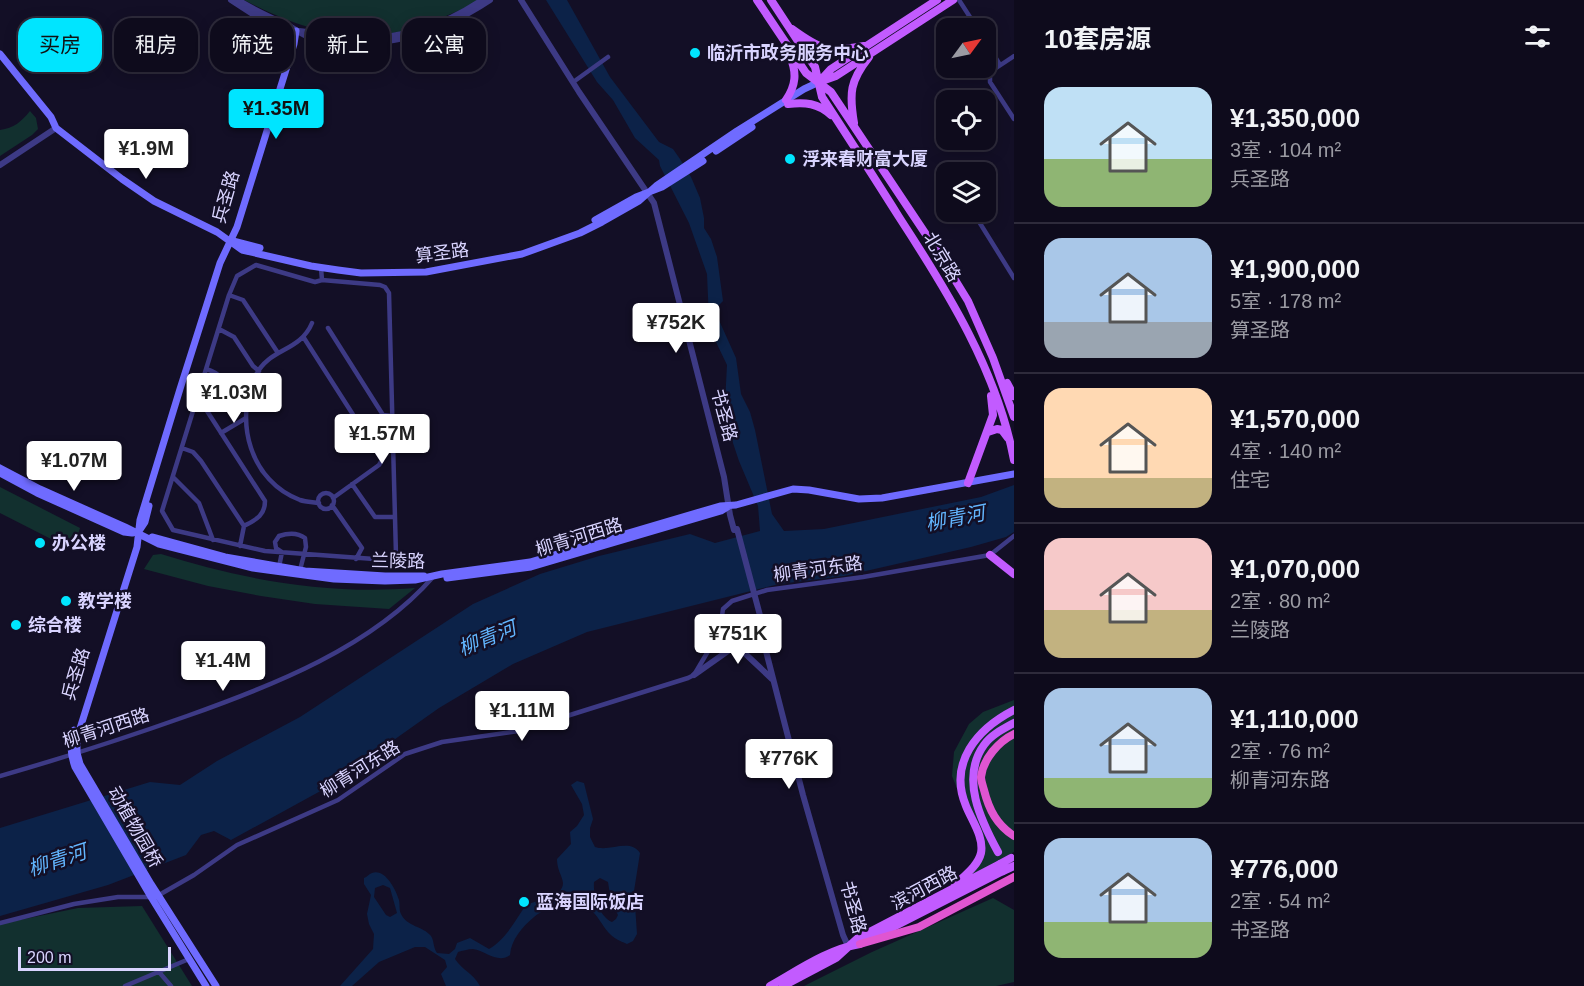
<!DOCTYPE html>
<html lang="zh">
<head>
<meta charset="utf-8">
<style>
  :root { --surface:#0e0b1c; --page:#171425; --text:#f1f3f6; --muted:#9b9ba3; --line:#2e2b3b; --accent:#00e5ff }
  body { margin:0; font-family:Arial,"Noto Sans SC",sans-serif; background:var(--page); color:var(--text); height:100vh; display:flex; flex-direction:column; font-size:22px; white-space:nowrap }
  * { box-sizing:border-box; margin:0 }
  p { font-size:20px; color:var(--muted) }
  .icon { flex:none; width:33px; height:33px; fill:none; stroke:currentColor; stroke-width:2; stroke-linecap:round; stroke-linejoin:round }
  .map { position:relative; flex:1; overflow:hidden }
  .side { display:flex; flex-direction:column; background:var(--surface); width:570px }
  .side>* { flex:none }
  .banner { position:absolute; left:18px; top:18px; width:570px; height:54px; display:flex; gap:12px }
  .needle { width:39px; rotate:57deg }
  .controls { position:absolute; left:936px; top:18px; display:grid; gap:12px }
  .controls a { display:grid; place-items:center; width:60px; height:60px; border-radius:12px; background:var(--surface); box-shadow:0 3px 15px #0003,0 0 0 2px var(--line); font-size:30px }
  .scale { position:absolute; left:18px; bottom:15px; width:153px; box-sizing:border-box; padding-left:6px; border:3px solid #d9d4ff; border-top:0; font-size:16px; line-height:21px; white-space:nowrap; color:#d9d4ff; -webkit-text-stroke:4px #130f26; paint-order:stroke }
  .price { position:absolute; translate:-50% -51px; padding:0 14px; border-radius:6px; background:#fff; color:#222; font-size:20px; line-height:39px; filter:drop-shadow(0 2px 3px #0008) }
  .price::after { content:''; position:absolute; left:50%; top:36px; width:18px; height:14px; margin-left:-9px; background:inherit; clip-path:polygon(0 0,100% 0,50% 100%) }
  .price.active { background:var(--accent); color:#111 }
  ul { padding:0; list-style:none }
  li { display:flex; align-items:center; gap:18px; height:150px; padding:0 30px }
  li+li { border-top:2px solid var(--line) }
  li span { display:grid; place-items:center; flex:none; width:168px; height:120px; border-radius:18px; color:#555 }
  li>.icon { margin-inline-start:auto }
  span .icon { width:72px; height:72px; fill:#fffc; stroke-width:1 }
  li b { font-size:26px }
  h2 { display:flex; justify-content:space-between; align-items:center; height:72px; padding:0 30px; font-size:26px }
  .chip { padding:0 21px; border-radius:18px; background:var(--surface); box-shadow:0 3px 15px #0003,0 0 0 2px var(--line); font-size:21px; line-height:54px }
  .chip.active { background:var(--accent); color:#111 }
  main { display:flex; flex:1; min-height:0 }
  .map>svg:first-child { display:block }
</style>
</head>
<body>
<main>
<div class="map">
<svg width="1014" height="986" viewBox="0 0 1014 986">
  <rect width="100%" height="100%" fill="#130f26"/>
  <path fill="#12302f" d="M244 0H479C468 8 454 12 442 18 369 50 312 35 244 0Z
    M30 111 36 118 38 129 32 135 0 156V130C14 128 21 122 30 111Z
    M0 487 80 528 74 547 53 540 0 513Z
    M161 554C243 580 329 595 415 588L389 609 315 604 261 596 208 586 144 569 153 555Z
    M1014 700V852L966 879 981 848 952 776 954 752 969 724 983 712Z
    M993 898 1014 910V982L996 986H804L872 952Z
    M142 906 192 986H0V924L78 908Z"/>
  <path fill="#0c2248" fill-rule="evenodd" d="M546 0H567L610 77 659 142 673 149 680 159 691 177 700 198 704 218V228L711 239 717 257 723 301 718 306V318L736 358 741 394 750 412 755 430 772 514 784 531 824 529 981 497 1014 485V532L1006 537 971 547 844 576 779 584 587 632 513 664 439 708 326 788 231 840 214 831 201 835 186 855 108 885 0 916V828L150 782 180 785 217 761 300 717 473 604 540 574 599 556 690 534 715 543 760 531 758 506 739 461 728 428 725 403 727 365 716 342 709 320 707 274 689 223 660 166 659 160 635 138 613 100 597 82Z
    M577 781 584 783 593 819 590 828V837L595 847C610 852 630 838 640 853L634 891 637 934 633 941 627 944C620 941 613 938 608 932 602 925 598 916 591 910 578 901 545 907 534 917 522 927 511 940 510 955 498 964 486 951 473 949 468 949 462 951 458 952L455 959C463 971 472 972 480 986H446L441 974 447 967 445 960 425 947H415L379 962 352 986H340L373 949 374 934 369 924 367 914 371 895 364 884V878C367 877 369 874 372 873 385 868 396 890 399 900 400 905 399 910 401 914 407 927 423 926 431 936 434 940 433 947 437 953L449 954 455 949 457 943 470 938 489 949C507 938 514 922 526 905 536 900 563 898 563 883 562 875 557 870 557 859L571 844 570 832 577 826 584 815 582 804 571 785ZM600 878 608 882 611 901 618 915 616 919 612 922C599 916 593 895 594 882ZM383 885 390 888 397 913 390 917 386 915 374 897 375 888Z"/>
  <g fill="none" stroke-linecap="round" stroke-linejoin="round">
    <path stroke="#3d3a85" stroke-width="4.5" d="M959 0 977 28
      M986 42 1000 65
      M1014 56 990 72V82L1014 119
      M576 80 608 57
      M973 212 1014 278
      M321 268 322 280 380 285 385 287 389 293 396 555 388 560 265 551 173 530 162 511 229 295 237 276 256 265 315 282 322 280
      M229 295 243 300 278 353
      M312 323C300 352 269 348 256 375 233 421 251 482 300 500 306 502 313 502 319 503
      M328 328 383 415 392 416
      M219 329 234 337 253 366 259 371
      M304 338 382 460 379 465 333 498
      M206 369C226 374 235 395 246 411
      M198 397 265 501C265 516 255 520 244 526L240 546
      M221 433 246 418
      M182 448 193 452 201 461 244 526
      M173 477 199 503 213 540
      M352 484 375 517H395
      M318 501a8 8 0 1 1 16 0a8 8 0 1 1-16 0Z
      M332 505 362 548 356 559
      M279 567 282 552 276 548 275 542 279 536C288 533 297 532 305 538L306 547 300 570
      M0 776C63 758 125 738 187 716 272 686 372 647 433 577
      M0 923 74 904 118 897H151L159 895 194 875 237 845 338 800 405 754 442 742 519 731 688 678 694 675 710 648 720 630 723 609 732 601 767 590 863 577 990 555 1014 536
      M159 972 171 986
      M125 986 189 959"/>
    <path stroke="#3d3a85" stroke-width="6" d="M231 0 251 13 280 27
      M238 0C254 10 270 17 287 25 294 28 300 34 307 36 372 54 436 36 490 0
      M521 0 579 92 654 203 724 477 730 515 734 530
      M299 31C314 32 330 37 345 38 395 41 441 28 482 0
      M0 165 56 128
      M759 624 803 795 843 935 848 946
      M720 630 772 679
      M694 675 735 646 747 641 760 630"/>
    <path stroke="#6f6bff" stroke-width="7" d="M0 54 51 117 56 128 122 179 154 201 217 232 242 250 311 266 338 270 361 273 426 272 522 254 580 233 602 222 639 201 656 186 737 131 804 89 819 82
      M716 151 752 127
      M595 220 636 197 662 187 703 161
      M233 241 260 248
      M0 468 40 489 125 527 159 544 253 568 334 579 385 581 415 580 442 574 530 562 720 506 736 505 793 489 809 490 859 499 882 498 1014 474
      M0 473 37 493 124 532 132 533
      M139 531 145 522 149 506
      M152 537 225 557 305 571 385 576H424
      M447 578 531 567 721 511 729 506
      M74 730C70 744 70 753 75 767L151 897 206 986
      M216 986 151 884 80 764 77 753V738L137 547 140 520 180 389 220 263 237 227 294 44 296 31"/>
    <path stroke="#c25bff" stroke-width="8" d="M757 0 806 73 831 92 941 257 968 301 993 358 1014 417
      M771 0 815 67 822 97C848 137 874 177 899 217 948 292 997 371 1014 460
      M792 29C821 50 828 53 864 46
      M820 81 831 69 937 0
      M819 82 836 76 953 0
      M786 100C796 85 797 73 790 56
      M788 104C805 102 818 103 831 115
      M854 123C849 93 850 81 869 57
      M1007 383 1014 396
      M988 432 997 429 1002 430 1008 438
      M968 483 993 415 991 396
      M990 555 1014 574
      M998 852C981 821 960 778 984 745 991 735 1003 729 1014 723
      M955 885C964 876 978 866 981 853 984 837 972 821 966 806 948 763 977 729 1014 710
      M770 986C797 971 828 949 860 944L1003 871
      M783 986 836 958 858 938 1000 864"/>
    <path stroke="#e055d1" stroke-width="8" d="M1014 734C999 741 983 759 981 777 981 781 983 786 984 790 989 810 997 825 1014 836
      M860 944 919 927 1014 877"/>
    <path stroke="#3d3a85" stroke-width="6" d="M737 529 762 623"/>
    <path stroke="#c25bff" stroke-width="8" d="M1000 864 1011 858
      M1003 871 1014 866"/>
  </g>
  <g fill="#00e5ff" stroke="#130f26" stroke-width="2">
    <circle cx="695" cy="53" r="6"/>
    <circle cx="790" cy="159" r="6"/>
    <circle cx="40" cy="543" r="6"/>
    <circle cx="66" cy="601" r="6"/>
    <circle cx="16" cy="625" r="6"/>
    <circle cx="524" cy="902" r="6"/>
  </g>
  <g text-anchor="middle" stroke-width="5" stroke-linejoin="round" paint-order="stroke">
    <g font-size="18" font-weight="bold" fill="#d9d4ff" stroke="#130f26" text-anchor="start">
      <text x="707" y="59">临沂市政务服务中心</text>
      <text x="802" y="165">浮来春财富大厦</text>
      <text x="52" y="549">办公楼</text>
      <text x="78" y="607">教学楼</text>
      <text x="28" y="631">综合楼</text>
      <text x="536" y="908">蓝海国际饭店</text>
    </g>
    <g font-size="18" fill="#d9d4ff" stroke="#130f26">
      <text transform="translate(226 197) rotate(-74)" y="6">兵圣路</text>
      <text transform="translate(442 253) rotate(-7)" y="6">算圣路</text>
      <text transform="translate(942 257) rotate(59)" y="6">北京路</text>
      <text transform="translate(724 415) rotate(75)" y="6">书圣路</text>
      <text transform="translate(579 537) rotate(-17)" y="6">柳青河西路</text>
      <text transform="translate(398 561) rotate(1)" y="6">兰陵路</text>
      <text transform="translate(818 569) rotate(-8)" y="6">柳青河东路</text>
      <text transform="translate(76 674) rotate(-73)" y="6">兵圣路</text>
      <text transform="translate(106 728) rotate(-18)" y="6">柳青河西路</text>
      <text transform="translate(360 769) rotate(-32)" y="6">柳青河东路</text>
      <text transform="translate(135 827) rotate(60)" y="6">动植物园桥</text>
      <text transform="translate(924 888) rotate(-28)" y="6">滨河西路</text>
      <text transform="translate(853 907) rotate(75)" y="6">书圣路</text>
    </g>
    <g font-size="20" font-style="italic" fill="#62b6ff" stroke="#130f26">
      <text transform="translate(955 518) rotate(-11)" y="7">柳青河</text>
      <text transform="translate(487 638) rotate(-22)" y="7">柳青河</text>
      <text transform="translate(57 860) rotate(-18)" y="7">柳青河</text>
    </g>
  </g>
</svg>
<div class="controls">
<a><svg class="needle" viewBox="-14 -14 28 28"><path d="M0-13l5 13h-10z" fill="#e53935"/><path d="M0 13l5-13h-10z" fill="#9b9ba3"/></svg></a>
<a><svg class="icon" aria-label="locate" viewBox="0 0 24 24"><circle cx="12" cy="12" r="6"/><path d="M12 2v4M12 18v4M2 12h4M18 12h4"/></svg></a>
<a><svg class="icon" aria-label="layers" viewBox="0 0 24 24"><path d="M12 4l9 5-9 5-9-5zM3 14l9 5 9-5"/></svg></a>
</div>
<div class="scale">200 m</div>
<b class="price active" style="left:276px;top:140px">¥1.35M</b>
<b class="price" style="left:146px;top:180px">¥1.9M</b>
<b class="price" style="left:676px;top:354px">¥752K</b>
<b class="price" style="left:234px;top:424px">¥1.03M</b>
<b class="price" style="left:382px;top:465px">¥1.57M</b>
<b class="price" style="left:74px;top:492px">¥1.07M</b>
<b class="price" style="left:738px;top:665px">¥751K</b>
<b class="price" style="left:223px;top:692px">¥1.4M</b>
<b class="price" style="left:522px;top:742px">¥1.11M</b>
<b class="price" style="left:789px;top:790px">¥776K</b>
<div class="banner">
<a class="chip active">买房</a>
<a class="chip">租房</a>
<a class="chip">筛选</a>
<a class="chip">新上</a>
<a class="chip">公寓</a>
</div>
</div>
<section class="side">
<h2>10套房源<svg class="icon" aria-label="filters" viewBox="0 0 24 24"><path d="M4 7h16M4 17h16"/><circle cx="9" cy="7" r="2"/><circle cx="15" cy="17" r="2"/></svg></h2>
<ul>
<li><span style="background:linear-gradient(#bfe0f5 60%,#8fb573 0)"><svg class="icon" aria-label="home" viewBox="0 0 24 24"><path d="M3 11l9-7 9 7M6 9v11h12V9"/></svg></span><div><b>¥1,350,000</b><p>3室 · 104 m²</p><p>兵圣路</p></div></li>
<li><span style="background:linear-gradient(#a9c7e8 70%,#9aa5b1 0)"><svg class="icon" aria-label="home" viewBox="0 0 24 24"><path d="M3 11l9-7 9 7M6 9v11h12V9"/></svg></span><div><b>¥1,900,000</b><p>5室 · 178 m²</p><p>算圣路</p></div></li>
<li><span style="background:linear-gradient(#ffd9b3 75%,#c2b280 0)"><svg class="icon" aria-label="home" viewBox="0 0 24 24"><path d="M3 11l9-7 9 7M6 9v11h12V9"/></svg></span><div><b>¥1,570,000</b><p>4室 · 140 m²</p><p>住宅</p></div></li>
<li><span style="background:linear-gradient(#f6c9c9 60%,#c2b280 0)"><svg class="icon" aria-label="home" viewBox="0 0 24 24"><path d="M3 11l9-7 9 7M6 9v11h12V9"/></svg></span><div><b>¥1,070,000</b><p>2室 · 80 m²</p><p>兰陵路</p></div></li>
<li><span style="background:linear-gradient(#a9c7e8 75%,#8fb573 0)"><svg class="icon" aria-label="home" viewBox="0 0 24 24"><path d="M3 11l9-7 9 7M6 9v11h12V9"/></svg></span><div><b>¥1,110,000</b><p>2室 · 76 m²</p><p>柳青河东路</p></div></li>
<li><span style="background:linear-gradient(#a9c7e8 70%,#8fb573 0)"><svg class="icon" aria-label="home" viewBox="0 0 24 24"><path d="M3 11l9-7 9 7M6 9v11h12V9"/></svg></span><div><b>¥776,000</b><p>2室 · 54 m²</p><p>书圣路</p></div></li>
</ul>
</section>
</main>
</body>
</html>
